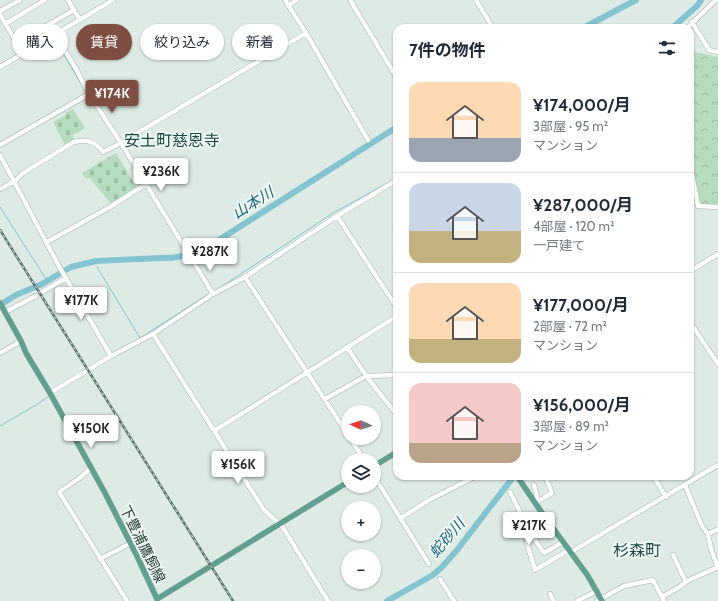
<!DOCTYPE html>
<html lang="ja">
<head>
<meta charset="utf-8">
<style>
  :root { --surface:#fff; --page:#f6f6f7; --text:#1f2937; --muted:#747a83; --line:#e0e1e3; --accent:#7e4e43 }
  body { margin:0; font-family:Cabin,"Noto Sans JP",sans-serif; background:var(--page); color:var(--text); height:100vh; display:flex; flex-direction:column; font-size:15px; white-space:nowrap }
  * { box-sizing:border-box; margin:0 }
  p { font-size:13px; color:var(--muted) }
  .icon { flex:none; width:22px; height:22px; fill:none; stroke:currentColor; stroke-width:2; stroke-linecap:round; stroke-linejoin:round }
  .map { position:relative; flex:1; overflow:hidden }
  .details { position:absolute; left:393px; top:24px; width:301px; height:456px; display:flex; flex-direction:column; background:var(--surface); border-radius:12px; box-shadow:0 1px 3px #0004 }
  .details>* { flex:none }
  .banner { position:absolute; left:12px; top:24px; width:321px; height:36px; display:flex; gap:8px }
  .needle { width:26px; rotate:273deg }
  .fabs { position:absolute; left:341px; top:405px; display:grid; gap:8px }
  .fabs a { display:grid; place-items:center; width:40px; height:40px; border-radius:50%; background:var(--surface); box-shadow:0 1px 3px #0004; font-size:20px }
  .price { position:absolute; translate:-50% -34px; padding:0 9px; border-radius:4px; background:#fff; color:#222; font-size:13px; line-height:26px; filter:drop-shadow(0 1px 2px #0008) }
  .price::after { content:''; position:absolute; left:50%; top:24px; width:12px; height:9px; margin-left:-6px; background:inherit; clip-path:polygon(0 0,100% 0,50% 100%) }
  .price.on { background:var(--accent); color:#fff }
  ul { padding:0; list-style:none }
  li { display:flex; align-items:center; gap:12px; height:100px; padding:0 16px }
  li+li { border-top:1px solid var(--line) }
  li span { display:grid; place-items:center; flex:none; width:112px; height:80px; border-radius:12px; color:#555 }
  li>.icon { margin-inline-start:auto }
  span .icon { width:48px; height:48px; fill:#fffc; stroke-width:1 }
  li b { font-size:17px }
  h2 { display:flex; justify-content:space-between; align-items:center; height:48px; padding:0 16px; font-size:17px }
  .chip { padding:0 14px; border-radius:18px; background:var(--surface); box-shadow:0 1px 3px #0004; font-size:14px; line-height:36px }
  .chip.on { background:var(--accent); color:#fff }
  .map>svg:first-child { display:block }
</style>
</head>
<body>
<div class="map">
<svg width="718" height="601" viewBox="0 0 718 601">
  <defs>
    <pattern id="forest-crowns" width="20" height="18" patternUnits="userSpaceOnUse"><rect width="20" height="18" fill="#b6dcc0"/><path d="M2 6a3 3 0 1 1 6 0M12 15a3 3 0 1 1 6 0" fill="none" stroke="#9cbea5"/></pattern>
    <pattern id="cemetery-stones" width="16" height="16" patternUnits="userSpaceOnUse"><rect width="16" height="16" fill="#b6dcc0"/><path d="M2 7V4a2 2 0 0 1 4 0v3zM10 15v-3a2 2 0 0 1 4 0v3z" fill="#9cbea5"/></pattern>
  </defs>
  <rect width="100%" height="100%" fill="#deeae4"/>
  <path fill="url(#forest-crowns)" d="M690 51 718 57V206H704L699 200 690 158Z"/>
  <path fill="url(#cemetery-stones)" d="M73 109 85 128 73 135 75 141 65 145 53 122 66 115 65 113Z
    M116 153 136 187 111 204 90 178H85L82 173Z"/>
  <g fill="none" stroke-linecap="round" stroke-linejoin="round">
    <path stroke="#84c4d0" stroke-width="1" d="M54 38 81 84
      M7 143 89 97
      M0 207 44 276 48 280
      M96 261 97 264
      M97 267 140 338 207 295
      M218 289 333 213 391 181
      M0 426 36 405 49 396"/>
    <path stroke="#84c4d0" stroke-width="6" d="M583 28 636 0
      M672 28 697 6 701 0
      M0 305 16 295 42 284 71 267 96 261 161 258C176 259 189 254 203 250L397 127
      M387 601 433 575 442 567 457 550 514 476"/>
    <g stroke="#a1b1ab" stroke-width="5.5">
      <path id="minor" d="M68 0 80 20
        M285 0 306 33 368 140
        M350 0 397 78
        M476 0 493 28
        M289 5 297 0
        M0 11 20 0
        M0 14 16 42H18L74 10
        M692 22 709 50 718 52
        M5 24 45 0
        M687 28 716 0
        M55 35 75 67 89 94 121 143 213 294
        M0 67 113 0
        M0 145 89 94
        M0 155 60 268 111 356
        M690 163 698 206 718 207
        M0 189 15 181 23 173 74 142C87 139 95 141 103 152L121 143 139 132 306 33
        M337 216 397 308
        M47 242 110 207 146 184
        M690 271 718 254
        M245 277 348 435
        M42 292 66 278
        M5 312 36 296
        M690 322 718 364
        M153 334 264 510 282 526 328 601
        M347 347 366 376 397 415
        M0 353 21 341
        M50 393 111 356 153 334 213 294 245 277 337 216 397 180
        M325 399 366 376 397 375
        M214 431 397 316
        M350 438 364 460
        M91 468 81 477 59 492 127 601
        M374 476 429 564
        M653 476 666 497
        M685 485 702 526 708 534
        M510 492 526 524 528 532 527 543 535 570 569 550
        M534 501 537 497 534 485
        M535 503 552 493 545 476
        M542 513 530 521 531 534 544 553 563 542
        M401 518 429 500 476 476
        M718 529 708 534 711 549 718 568
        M571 552 718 465
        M673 555 686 582
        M100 559 131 543
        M440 579 454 601
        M550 594 554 601
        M662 597 681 586 687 581 718 567
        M577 601 597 591
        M597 601 624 586 653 580 664 601"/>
    </g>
    <g stroke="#bcc4c2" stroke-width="6">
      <path id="major" d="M0 303 21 341 26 353 50 393 105 493 137 556 157 599 348 482
        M374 466 397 452
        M517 476 542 513 588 576 602 601"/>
    </g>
    <use href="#minor" stroke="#fff" stroke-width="4.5"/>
    <use href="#major" stroke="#61a090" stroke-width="5.5"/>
    <g stroke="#59756e" stroke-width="2.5">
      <path id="rail" d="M0 230 233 601"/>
    </g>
    <use href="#rail" stroke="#eef6f2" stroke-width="1" stroke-dasharray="3" stroke-linecap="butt"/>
  </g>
  <g text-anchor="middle" stroke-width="4" stroke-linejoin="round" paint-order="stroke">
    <g font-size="14" fill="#1f3932" stroke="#eef6f2">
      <text transform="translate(143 544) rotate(64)" y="5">下豊浦鷹飼線</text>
    </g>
    <g font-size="15" font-style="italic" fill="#1a6575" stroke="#eef6f2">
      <text transform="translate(253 203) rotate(-32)" y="5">山本川</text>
      <text transform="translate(447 538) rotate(-50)" y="5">蛇砂川</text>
    </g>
    <g font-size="16" fill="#1b4b40" stroke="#eef6f2">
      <text x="172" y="146">安土町慈恩寺</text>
      <text x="637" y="556">杉森町</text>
    </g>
  </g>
</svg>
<div class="fabs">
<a><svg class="needle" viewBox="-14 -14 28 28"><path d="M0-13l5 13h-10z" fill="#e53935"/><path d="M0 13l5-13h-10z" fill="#747a83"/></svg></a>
<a><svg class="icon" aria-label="layers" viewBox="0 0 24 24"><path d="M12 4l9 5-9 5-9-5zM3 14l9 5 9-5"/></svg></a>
<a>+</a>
<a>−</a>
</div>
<b class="price on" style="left:112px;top:114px">¥174K</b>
<b class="price" style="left:161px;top:192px">¥236K</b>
<b class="price" style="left:210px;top:272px">¥287K</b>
<b class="price" style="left:81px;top:321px">¥177K</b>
<b class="price" style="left:91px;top:449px">¥150K</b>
<b class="price" style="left:238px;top:485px">¥156K</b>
<b class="price" style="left:529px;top:546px">¥217K</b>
<div class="banner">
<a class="chip">購入</a>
<a class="chip on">賃貸</a>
<a class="chip">絞り込み</a>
<a class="chip">新着</a>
</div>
<section class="details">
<h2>7件の物件<svg class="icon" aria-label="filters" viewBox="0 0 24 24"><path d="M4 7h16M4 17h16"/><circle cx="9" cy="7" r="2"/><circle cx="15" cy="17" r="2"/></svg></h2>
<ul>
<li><span style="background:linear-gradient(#ffd9b3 70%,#9aa5b1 0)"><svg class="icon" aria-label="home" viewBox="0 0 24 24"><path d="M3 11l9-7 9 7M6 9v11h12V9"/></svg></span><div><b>¥174,000/月</b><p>3部屋 · 95 m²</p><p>マンション</p></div></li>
<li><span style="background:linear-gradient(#c9d6e8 60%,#c2b280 0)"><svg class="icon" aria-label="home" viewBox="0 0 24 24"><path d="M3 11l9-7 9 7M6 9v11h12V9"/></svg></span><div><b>¥287,000/月</b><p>4部屋 · 120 m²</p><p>一戸建て</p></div></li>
<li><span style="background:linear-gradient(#ffd9b3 70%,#c2b280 0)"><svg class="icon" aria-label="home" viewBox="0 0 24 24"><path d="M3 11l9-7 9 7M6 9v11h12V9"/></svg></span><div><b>¥177,000/月</b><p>2部屋 · 72 m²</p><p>マンション</p></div></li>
<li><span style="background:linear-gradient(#f6c9c9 75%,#b9a48a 0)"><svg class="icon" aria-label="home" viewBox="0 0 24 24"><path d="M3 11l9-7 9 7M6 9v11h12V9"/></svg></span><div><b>¥156,000/月</b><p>3部屋 · 89 m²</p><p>マンション</p></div></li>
</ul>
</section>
</div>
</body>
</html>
